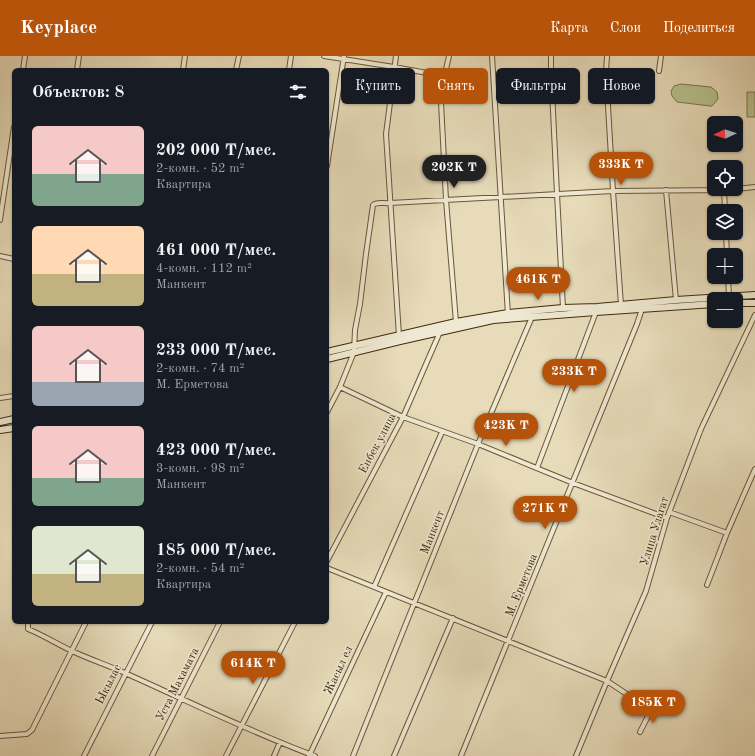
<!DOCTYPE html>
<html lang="ru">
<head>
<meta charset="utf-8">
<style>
  :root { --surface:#171b24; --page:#242831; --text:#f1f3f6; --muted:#9ea1a6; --accent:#b45309 }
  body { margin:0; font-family:"Old Standard TT",serif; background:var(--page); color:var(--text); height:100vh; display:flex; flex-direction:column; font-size:15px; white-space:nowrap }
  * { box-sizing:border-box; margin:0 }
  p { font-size:13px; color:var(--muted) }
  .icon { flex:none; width:22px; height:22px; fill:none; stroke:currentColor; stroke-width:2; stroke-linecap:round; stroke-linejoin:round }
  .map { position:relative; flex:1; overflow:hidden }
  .side { position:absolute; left:12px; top:12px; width:317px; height:556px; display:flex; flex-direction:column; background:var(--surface); border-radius:6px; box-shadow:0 1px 3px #0004 }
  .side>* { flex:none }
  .banner { position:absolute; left:341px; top:12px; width:354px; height:36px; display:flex; gap:8px }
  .needle { width:26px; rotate:267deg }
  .controls { position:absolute; left:707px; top:60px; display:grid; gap:8px }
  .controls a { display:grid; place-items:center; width:36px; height:36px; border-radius:6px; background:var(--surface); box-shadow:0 1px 3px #0004; font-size:20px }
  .price { position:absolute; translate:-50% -34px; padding:0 9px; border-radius:14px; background:var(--accent); color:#fff; font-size:13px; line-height:26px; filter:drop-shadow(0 1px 2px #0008) }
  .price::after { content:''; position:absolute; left:50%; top:24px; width:12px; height:9px; margin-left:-6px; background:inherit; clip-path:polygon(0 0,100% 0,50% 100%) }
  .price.active { background:#222; color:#fff }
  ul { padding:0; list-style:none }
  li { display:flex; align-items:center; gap:12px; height:100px; padding:0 20px }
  li span { display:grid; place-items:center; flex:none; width:112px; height:80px; border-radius:6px; color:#555 }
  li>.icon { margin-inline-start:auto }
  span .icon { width:48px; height:48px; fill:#fffc; stroke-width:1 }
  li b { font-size:17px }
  h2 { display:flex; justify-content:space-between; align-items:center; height:48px; padding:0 20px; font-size:17px }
  .pill { padding:0 14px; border-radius:6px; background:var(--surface); box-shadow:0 1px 3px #0004; font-size:14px; line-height:36px }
  .pill.active { background:var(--accent); color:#fff }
  header { display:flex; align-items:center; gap:24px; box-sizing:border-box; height:56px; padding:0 20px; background:var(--accent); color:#fff }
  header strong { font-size:19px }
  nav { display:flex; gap:22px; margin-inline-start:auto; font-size:14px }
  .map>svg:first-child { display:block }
</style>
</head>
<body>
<header>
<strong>Keyplace</strong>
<nav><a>Карта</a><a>Слои</a><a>Поделиться</a></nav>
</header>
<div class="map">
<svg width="755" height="700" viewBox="0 0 755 700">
  <rect width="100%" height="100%" fill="#e7dbb9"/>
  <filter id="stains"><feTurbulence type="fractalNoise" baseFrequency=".005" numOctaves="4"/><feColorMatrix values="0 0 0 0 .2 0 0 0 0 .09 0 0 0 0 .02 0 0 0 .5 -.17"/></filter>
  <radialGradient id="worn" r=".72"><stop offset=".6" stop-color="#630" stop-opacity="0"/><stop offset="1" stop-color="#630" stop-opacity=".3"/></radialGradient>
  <path fill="#b7c08f" stroke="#7c764c" d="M681 28 711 31 717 36 718 43 712 50H710L677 46 672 40 671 35 674 30Z
    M747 36H755V61H747Z"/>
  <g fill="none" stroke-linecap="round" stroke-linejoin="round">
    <g stroke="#6a5736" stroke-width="6">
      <path id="minor" d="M324 0 394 11 444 20
        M396 0 386 78 399 280
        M449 0 441 35V46L446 144 456 266
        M492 0 508 259
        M551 0V13L557 138 563 252
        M607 0 606 16 613 135 621 249
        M23 14 25 0
        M77 14 79 0
        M183 14 185 0
        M236 14 239 0
        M289 14 291 0
        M659 15 661 0
        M327 110 344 0
        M724 133 725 155
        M736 133 755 131
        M666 134 676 244
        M0 164 14 71
        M726 177 727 199
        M0 200 14 203
        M728 221 729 241
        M340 331 403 361 478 388 573 427 667 462
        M0 342 14 340
        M327 356 340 331 354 296 355 274 360 248 366 198 373 149C377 145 385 148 390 147L613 135 724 134 735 133
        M537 412 596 256
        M669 456 727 477
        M327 505 403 361 440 276
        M327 512 607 625 651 654 640 676
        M707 529 727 477 755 413
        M374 531 442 376
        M28 566V573C43 579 57 588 72 595 89 603 107 609 125 617 188 645 250 676 315 700
        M0 680 27 678 32 674 86 566
        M84 700 152 566
        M152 700 220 566
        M226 700 295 566
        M274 700 280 686
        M309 700 386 536
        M353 700 478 388 532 261
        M394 700 453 562
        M461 700 637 268 642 253
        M576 700 607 625 646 535 667 462 701 373 755 259"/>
    </g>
    <g stroke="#402b0a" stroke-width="8">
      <path id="secondary" d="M736 247H755
        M327 296 456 266 508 257 563 252 597 251 676 244 755 239
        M327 303 400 285 493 264 596 256 714 248
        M0 366 14 363
        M0 374 14 372"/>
    </g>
    <use href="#minor" stroke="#efe8d2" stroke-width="4"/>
    <use href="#secondary" stroke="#efe8d2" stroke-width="6"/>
  </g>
  <g text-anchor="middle" stroke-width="3" stroke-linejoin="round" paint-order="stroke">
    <g font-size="12" fill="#402b0a" stroke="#efe8d2">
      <text transform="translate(377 387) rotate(-62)" y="4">Енбек улица</text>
      <text transform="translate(654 475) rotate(-73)" y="4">Улица Улагат</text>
      <text transform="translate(432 476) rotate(-68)" y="4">Манкент</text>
      <text transform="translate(521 529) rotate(-68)" y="4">М. Ерметова</text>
      <text transform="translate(338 614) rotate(-65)" y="4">Жасыл ел</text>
      <text transform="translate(108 628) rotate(-63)" y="4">Ыкылас</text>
      <text transform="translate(177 628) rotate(-63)" y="4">Уста Махамата</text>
    </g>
  </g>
  <rect width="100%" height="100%" filter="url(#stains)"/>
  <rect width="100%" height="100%" fill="url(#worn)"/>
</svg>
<div class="controls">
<a><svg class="needle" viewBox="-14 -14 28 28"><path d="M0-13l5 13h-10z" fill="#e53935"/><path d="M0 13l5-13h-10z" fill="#9ea1a6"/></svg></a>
<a><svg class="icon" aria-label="locate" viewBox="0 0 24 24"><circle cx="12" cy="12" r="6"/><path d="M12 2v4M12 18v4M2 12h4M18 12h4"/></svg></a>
<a><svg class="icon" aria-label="layers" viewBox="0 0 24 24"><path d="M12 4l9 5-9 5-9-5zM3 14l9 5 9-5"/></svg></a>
<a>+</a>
<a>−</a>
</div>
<b class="price" style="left:621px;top:130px">333K ₸</b>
<b class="price active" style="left:454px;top:133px">202K ₸</b>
<b class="price" style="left:538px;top:245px">461K ₸</b>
<b class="price" style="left:574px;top:337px">233K ₸</b>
<b class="price" style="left:506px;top:391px">423K ₸</b>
<b class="price" style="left:545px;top:474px">271K ₸</b>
<b class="price" style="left:253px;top:629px">614K ₸</b>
<b class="price" style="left:653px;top:668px">185K ₸</b>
<div class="banner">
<a class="pill">Купить</a>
<a class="pill active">Снять</a>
<a class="pill">Фильтры</a>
<a class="pill">Новое</a>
</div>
<section class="side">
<h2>Объектов: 8<svg class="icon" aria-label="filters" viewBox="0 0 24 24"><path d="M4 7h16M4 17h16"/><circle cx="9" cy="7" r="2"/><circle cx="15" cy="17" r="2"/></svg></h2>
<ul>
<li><span style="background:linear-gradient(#f6c9c9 60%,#7fa58c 0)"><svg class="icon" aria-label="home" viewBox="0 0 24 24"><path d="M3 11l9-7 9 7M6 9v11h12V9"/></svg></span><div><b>202 000 ₸/мес.</b><p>2-комн. · 52 m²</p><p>Квартира</p></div></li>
<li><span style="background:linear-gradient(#ffd9b3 60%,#c2b280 0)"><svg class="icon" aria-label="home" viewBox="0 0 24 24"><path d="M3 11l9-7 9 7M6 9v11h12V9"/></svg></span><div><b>461 000 ₸/мес.</b><p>4-комн. · 112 m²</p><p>Манкент</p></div></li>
<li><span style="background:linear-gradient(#f6c9c9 70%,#9aa5b1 0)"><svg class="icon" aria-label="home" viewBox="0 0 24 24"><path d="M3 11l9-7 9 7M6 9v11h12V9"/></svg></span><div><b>233 000 ₸/мес.</b><p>2-комн. · 74 m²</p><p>М. Ерметова</p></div></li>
<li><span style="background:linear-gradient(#f6c9c9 65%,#7fa58c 0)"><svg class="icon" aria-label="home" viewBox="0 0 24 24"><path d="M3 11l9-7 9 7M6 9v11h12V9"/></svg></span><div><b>423 000 ₸/мес.</b><p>3-комн. · 98 m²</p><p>Манкент</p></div></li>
<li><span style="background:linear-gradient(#dfe7d0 60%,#c2b280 0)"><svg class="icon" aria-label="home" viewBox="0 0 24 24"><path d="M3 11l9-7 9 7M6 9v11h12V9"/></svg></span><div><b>185 000 ₸/мес.</b><p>2-комн. · 54 m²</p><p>Квартира</p></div></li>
</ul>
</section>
</div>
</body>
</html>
